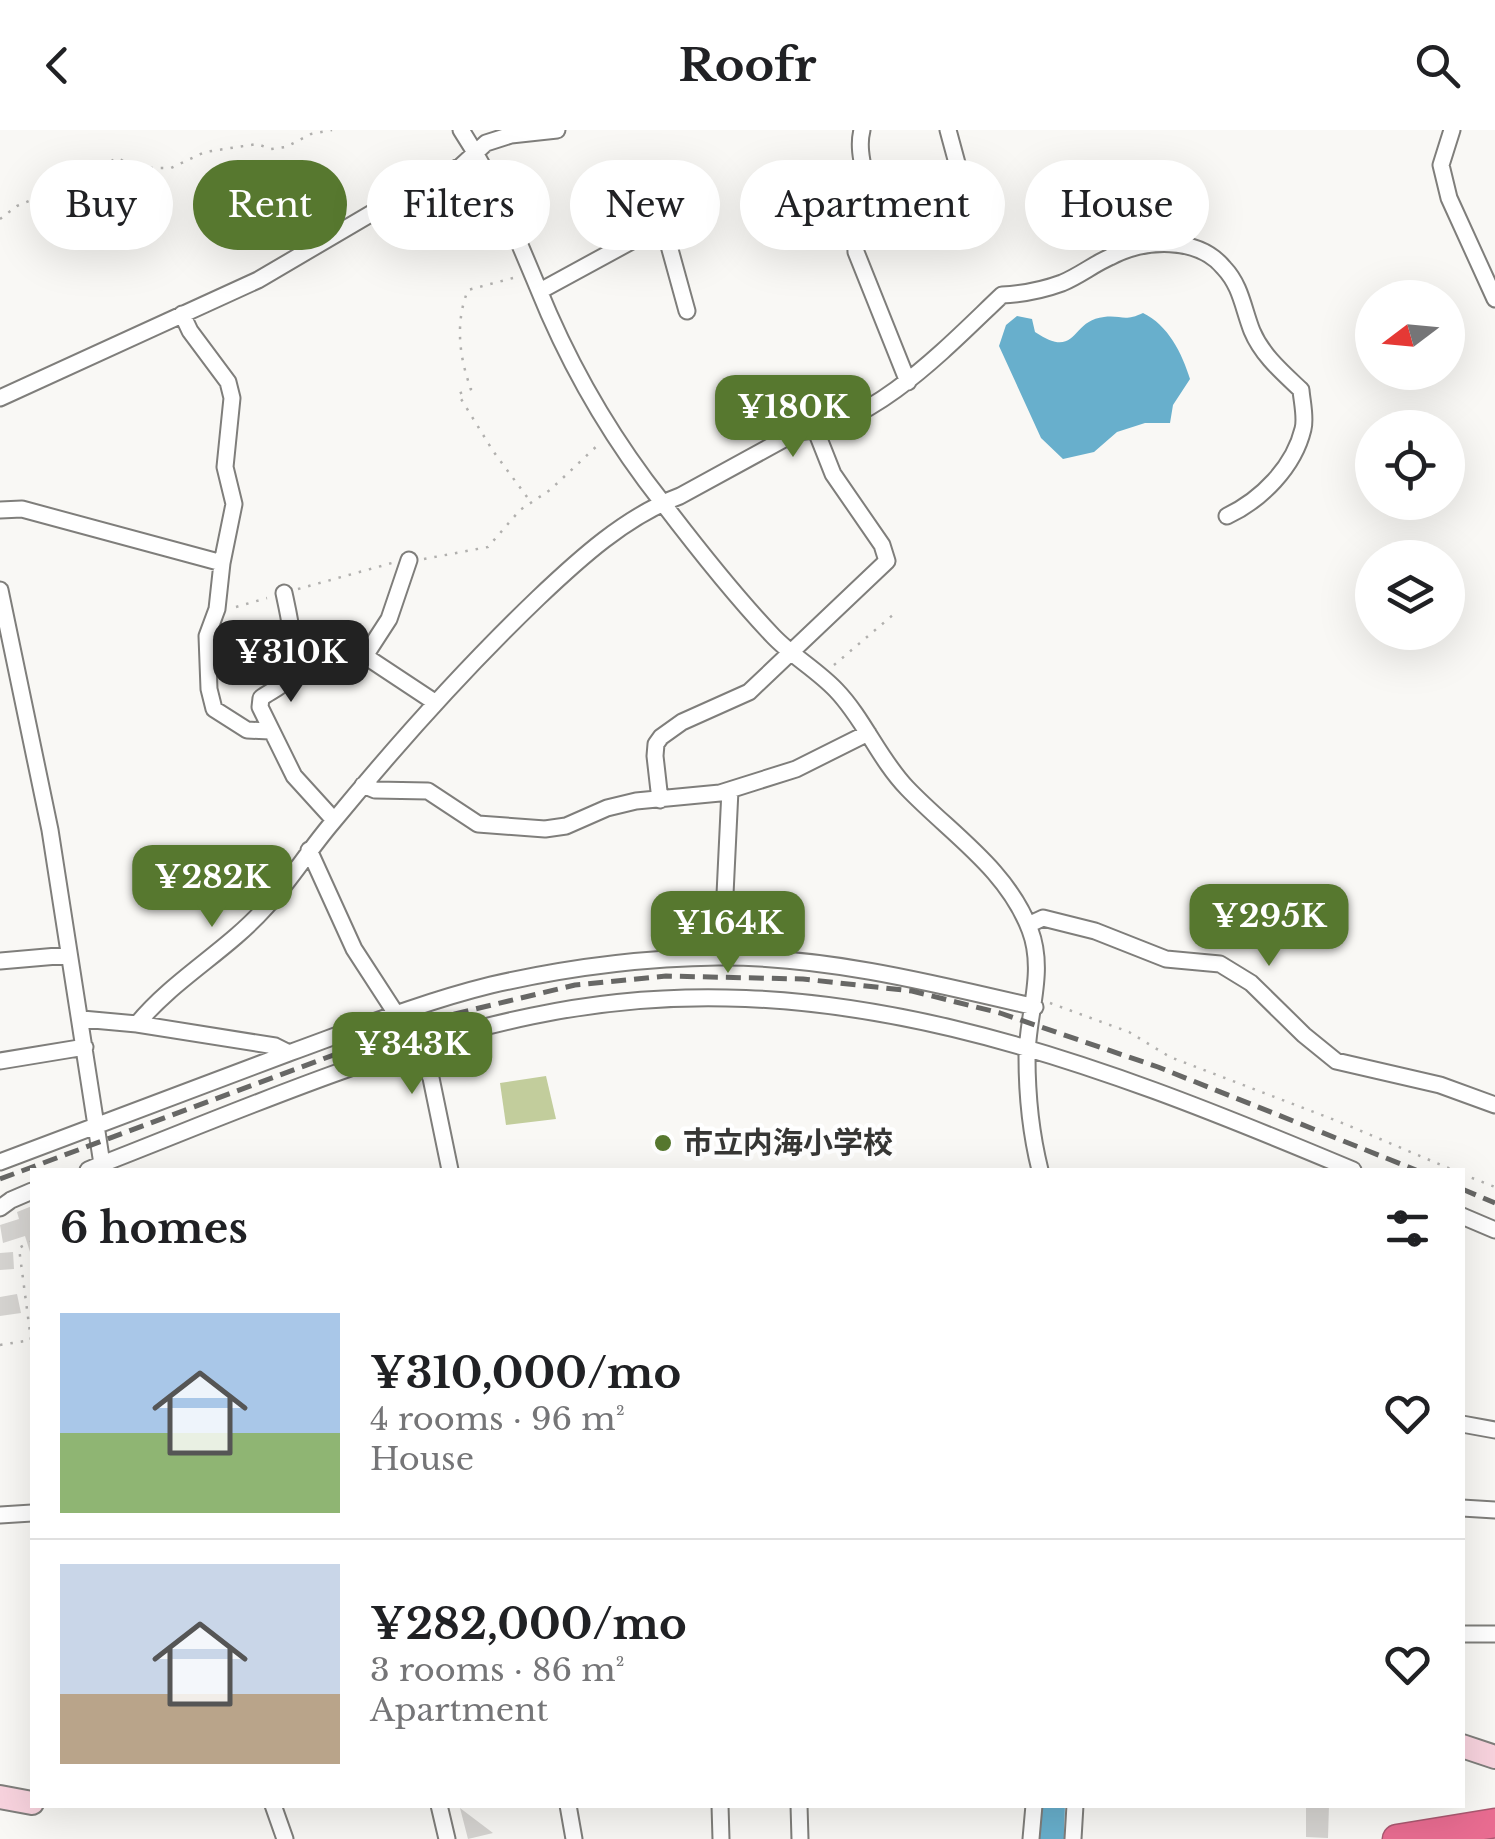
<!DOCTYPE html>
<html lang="en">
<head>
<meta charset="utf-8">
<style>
  :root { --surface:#fff; --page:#f6f6f6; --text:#202124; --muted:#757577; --line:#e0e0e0; --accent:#57782f }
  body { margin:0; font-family:"Libre Baskerville","Noto Sans JP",serif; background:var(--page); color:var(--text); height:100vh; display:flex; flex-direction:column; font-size:38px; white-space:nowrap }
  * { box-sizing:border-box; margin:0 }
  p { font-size:32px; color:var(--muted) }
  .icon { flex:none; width:55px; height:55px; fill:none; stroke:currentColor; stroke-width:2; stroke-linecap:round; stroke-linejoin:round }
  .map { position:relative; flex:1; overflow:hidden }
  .drawer { position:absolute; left:30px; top:1038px; width:1435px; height:640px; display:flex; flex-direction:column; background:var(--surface); border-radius:0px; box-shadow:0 10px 40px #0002 }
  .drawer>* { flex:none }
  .top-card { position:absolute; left:30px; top:30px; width:1435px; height:90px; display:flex; gap:20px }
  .needle { width:65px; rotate:254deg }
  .controls { position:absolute; left:1355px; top:150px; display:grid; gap:20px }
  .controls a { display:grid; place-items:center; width:110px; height:110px; border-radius:50%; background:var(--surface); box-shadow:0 10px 40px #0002; font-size:50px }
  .price { position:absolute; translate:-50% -85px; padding:0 22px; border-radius:20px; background:var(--accent); color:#fff; font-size:32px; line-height:65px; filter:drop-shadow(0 2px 5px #0008) }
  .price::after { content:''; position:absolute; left:50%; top:60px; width:30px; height:22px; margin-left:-15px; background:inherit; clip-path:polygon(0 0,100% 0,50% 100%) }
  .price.selected { background:#222; color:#fff }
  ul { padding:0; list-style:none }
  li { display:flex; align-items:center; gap:30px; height:250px; padding:0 30px }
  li+li { border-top:2px solid var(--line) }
  li span { display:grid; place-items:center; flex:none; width:280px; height:200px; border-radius:0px; color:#555 }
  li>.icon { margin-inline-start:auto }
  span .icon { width:120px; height:120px; fill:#fffc; stroke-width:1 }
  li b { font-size:42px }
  h2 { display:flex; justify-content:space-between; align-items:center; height:120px; padding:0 30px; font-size:42px }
  .chip { padding:0 35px; border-radius:45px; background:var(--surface); box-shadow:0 10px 40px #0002; font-size:35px; line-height:90px }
  .chip.selected { background:var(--accent); color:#fff }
  header { display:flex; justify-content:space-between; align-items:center; height:130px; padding:0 30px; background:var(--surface); font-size:45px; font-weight:700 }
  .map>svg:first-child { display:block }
</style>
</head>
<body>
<header><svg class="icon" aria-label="back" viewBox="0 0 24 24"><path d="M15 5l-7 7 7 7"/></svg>Roofr<svg class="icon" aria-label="search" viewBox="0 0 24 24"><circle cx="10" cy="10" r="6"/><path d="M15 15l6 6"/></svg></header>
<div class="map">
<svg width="1495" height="1709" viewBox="0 0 1495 1709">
  <rect width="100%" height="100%" fill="#f9f8f5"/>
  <path fill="#c2cd9c" d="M546 946 556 989 506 995 500 953Z"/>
  <path fill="#68afcc" d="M1143 183C1168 195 1182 223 1190 249L1173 275 1170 293H1145L1117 302 1094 322 1063 329 1041 308 999 216 1006 195 1017 186 1032 189 1035 202C1078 231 1070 190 1104 187 1122 185 1124 192 1143 183Z
    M1042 1675H1065L1064 1709H1039Z"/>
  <path fill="#d6d4d1" d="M32 1076V1122H30L25 1106 3 1113 0 1095 19 1089 17 1082Z
    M13 1122 14 1139 0 1140V1123Z
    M17 1164 21 1183 0 1186V1167Z
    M1306 1675H1329L1328 1708 1306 1707Z
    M460 1678 493 1703 468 1709Z"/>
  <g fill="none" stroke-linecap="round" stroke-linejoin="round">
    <g stroke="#7f7e7b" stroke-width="19">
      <path id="street" d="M461 0C499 58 522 121 549 184 578 250 617 315 662 372 697 418 733 464 773 506 792 526 817 540 836 560 864 589 879 629 907 658 950 703 1007 739 1030 800 1046 842 1027 885 1027 927 1027 965 1031 1004 1040 1040
        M862 0C855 27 872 55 868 83 865 98 855 107 856 122L908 252
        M948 0 967 70
        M1452 0 1441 35 1449 68 1495 169
        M540 161 663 94 687 181
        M182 184 190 201 228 252 232 268 225 337 234 374 222 433
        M0 268 258 150 384 76 461 36 486 13 511 5 557 0
        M0 380 22 379 222 433 217 479 207 506 209 559 214 579 247 600 270 601
        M409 430 389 489 365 526 436 573
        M0 460 50 700 102 1034 88 1040
        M284 463C288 482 301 535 287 550 281 557 269 562 261 568L260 577 294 646 334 690
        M363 655 375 660 428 661 478 694 545 699 566 696 607 678 636 671 720 663 796 639 868 603
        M660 670 655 626 656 614 661 607 682 592 749 562 887 431 882 415 833 344 816 301
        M309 720 354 819 417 916 431 948 450 1040
        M1028 795 1043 788 1095 801 1166 829 1220 834 1251 853 1304 905 1336 931 1440 955 1495 975
        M722 827 730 660
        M0 831 69 825
        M82 889 137 894 275 916 289 923C355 899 422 872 491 855 565 838 643 828 718 827 824 826 933 853 1035 877
        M137 894C174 849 227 821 266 777 290 751 309 720 332 693 397 614 465 538 538 468 579 429 626 386 680 366L797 302C872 298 950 214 1002 165 1022 164 1043 160 1062 153 1079 146 1094 134 1110 127 1144 109 1198 106 1224 138 1241 156 1243 178 1252 201 1262 225 1282 242 1301 260 1302 272 1306 288 1303 299 1294 337 1261 370 1227 386
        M0 931 85 917
        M0 1032 289 923
        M103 1040 102 1034C243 979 383 917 532 886 822 824 1091 930 1353 1040
        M0 1078 11 1070 32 1061
        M1462 1086 1495 1100
        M1462 1294 1495 1300
        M1462 1378 1495 1380
        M0 1385 32 1383
        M1462 1504H1495
        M273 1675 285 1709
        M439 1675 447 1709
        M568 1675 574 1709
        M720 1675 721 1709
        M799 1675 800 1709
        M1031 1709 1034 1675
        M1073 1709 1075 1675"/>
    </g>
    <g stroke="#7f7e7b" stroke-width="26">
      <path id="secondary" d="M1462 1616 1495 1627
        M0 1667 32 1673"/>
    </g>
    <g stroke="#ab5971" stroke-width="31">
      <path id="highway" d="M1397 1709 1495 1693"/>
    </g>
    <path stroke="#b1b0ae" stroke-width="2.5" stroke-dasharray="2.5 8" stroke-linecap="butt" d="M0 89 17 76 76 51 117 28 138 38H171L205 22 257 14 271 19 286 17 311 4 332 0
      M881 91 951 74
      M513 148 468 160C455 192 459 227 471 259L458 264 493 321 530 371
      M424 429 488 417 520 380 550 360 599 314
      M298 459 392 433
      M236 477 267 468
      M834 535 894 484
      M1050 873 1129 902 1170 927 1340 992 1453 1040
      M1462 1044 1495 1057
      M0 1215 31 1210 19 1118 32 1111"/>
    <use href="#street" stroke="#fff" stroke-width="15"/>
    <use href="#secondary" stroke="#f8d3de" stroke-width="22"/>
    <use href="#highway" stroke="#e96c91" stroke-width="28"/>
    <path stroke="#676765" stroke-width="5" stroke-dasharray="15 8" stroke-linecap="butt" d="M0 1049 425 891 575 855 666 846 803 849 912 861 1000 883 1158 937 1416 1040
      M1462 1059 1495 1073"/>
  </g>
  <circle fill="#57782f" stroke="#fff" stroke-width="4" cx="663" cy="1013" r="10"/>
  <g text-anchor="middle" stroke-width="9" stroke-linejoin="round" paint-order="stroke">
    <g font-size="30" font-weight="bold" fill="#373735" stroke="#fff" text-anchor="start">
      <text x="683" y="1023">市立内海小学校</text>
    </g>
  </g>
</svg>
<div class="controls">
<a><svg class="needle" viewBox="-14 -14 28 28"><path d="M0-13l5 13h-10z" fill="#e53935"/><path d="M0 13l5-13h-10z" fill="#757577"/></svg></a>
<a><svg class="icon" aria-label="locate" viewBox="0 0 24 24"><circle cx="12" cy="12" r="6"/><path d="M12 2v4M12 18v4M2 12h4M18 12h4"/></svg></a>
<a><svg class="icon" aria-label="layers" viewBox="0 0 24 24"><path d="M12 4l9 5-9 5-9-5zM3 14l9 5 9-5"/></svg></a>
</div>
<b class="price" style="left:793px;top:330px">¥180K</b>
<b class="price selected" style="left:291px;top:575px">¥310K</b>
<b class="price" style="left:212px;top:800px">¥282K</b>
<b class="price" style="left:1269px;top:839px">¥295K</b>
<b class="price" style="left:728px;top:846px">¥164K</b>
<b class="price" style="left:412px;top:967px">¥343K</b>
<div class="top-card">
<a class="chip">Buy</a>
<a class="chip selected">Rent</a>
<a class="chip">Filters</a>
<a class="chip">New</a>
<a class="chip">Apartment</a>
<a class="chip">House</a>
</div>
<section class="drawer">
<h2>6 homes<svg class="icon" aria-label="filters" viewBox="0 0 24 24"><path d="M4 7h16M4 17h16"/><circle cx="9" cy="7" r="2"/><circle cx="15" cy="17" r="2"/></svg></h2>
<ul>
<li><span style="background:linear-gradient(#a9c7e8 60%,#8fb573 0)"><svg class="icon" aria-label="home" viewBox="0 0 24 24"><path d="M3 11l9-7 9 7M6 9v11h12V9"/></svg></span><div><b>¥310,000/mo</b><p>4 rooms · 96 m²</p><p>House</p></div><svg class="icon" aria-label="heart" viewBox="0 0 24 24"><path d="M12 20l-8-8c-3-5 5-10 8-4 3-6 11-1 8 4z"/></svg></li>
<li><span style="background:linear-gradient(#c9d6e8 65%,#b9a48a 0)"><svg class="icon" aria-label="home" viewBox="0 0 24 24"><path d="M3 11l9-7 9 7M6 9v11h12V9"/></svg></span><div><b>¥282,000/mo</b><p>3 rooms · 86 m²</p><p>Apartment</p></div><svg class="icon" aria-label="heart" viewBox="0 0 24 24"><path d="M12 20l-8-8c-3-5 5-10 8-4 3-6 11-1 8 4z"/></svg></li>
</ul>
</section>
</div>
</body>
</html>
